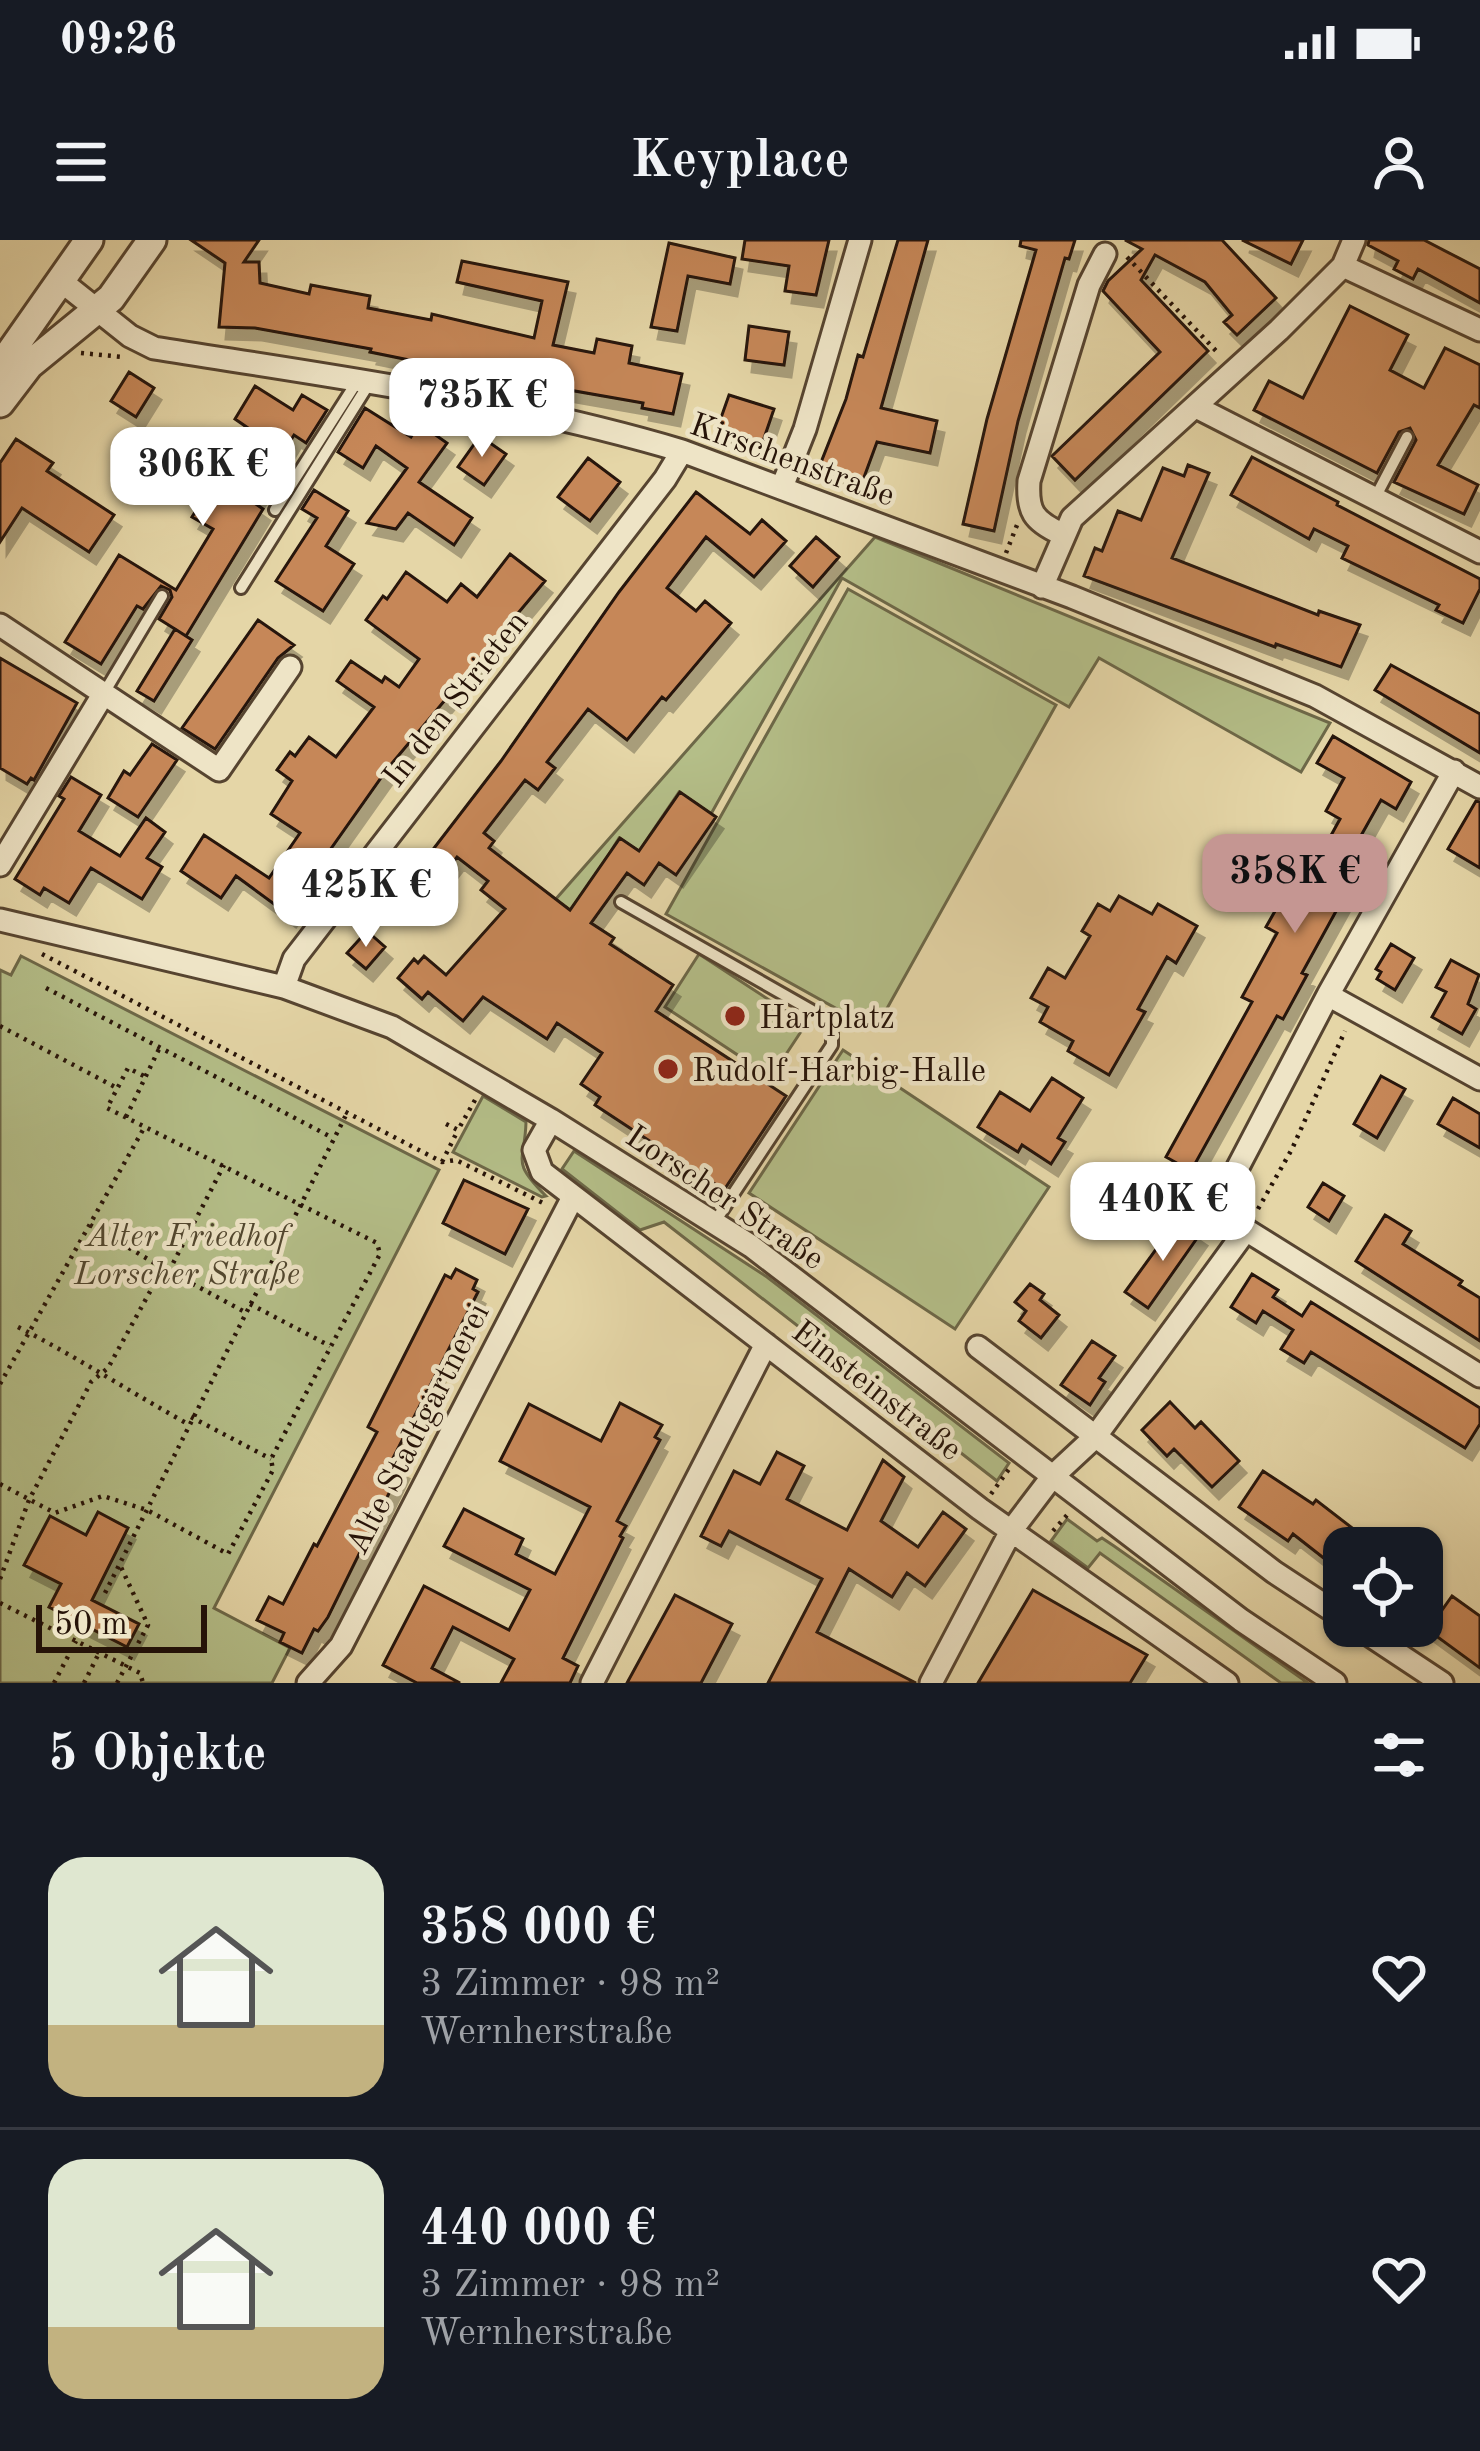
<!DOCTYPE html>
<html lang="de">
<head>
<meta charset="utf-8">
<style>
  :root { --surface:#171b24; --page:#242831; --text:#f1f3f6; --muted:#9ea1a6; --line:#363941; --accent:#c59692 }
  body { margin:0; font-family:"Old Standard TT",serif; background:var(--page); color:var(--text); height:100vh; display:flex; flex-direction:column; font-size:45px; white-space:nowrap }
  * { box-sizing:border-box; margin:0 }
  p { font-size:39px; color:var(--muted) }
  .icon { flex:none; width:66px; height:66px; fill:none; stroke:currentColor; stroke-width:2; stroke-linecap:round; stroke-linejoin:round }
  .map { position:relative; height:1443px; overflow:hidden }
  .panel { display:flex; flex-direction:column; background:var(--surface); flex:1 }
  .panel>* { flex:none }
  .tools { position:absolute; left:1323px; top:1287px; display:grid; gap:24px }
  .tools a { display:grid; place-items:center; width:120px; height:120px; border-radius:24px; background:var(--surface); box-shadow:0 3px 9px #0004; font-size:60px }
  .scale { position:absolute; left:36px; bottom:30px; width:171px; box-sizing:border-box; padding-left:12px; border:6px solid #261308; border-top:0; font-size:33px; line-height:42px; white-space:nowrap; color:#261308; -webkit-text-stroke:9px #eee4c6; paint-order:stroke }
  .price { position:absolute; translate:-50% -102px; padding:0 27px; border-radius:24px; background:#fff; color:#222; font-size:39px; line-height:78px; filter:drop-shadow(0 3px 6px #0008) }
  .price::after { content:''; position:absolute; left:50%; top:72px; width:36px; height:27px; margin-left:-18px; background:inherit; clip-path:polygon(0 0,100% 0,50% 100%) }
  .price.active { background:var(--accent); color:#111 }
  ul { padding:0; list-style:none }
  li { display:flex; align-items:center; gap:36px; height:300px; padding:0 48px }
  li+li { border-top:3px solid var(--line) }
  li span { display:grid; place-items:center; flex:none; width:336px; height:240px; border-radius:36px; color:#555 }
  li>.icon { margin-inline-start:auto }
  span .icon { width:144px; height:144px; fill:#fffc; stroke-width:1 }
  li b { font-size:51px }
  h2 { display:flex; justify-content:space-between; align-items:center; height:144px; padding:0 48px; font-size:51px }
  .status { display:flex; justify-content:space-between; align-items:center; height:84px; padding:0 60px; background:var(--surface); direction:ltr }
  .status svg { height:33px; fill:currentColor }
  header { display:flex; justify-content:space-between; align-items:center; height:156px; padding:0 48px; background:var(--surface); font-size:54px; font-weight:600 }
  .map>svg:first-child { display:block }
</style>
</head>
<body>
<div class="status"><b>09:26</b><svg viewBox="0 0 49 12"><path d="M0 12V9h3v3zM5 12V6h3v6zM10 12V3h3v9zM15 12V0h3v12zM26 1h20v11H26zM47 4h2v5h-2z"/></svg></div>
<header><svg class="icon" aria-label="menu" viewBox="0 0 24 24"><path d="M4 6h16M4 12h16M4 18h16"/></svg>Keyplace<svg class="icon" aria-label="person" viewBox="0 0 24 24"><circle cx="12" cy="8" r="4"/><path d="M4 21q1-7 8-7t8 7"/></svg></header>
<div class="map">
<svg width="1480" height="1443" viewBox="0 0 1480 1443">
  <defs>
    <filter id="shadow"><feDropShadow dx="7" dy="12" stdDeviation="0" flood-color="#0004"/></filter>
  </defs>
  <rect width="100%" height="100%" fill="#e5d6a7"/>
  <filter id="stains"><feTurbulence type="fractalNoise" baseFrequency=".00167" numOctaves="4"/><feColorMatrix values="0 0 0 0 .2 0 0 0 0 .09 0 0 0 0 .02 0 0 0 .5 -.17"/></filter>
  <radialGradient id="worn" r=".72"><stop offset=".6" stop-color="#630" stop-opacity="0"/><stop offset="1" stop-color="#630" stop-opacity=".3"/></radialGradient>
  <path fill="#b4be88" stroke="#6d6848" stroke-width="3" d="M875 297 1330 483 1301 532 1099 418 1069 467 842 338 711 574 679 552 639 611 619 598 573 672 555 660Z
    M848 349 1056 465 875 790 666 674Z
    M699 714 806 784 771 837 665 767Z
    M21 716 439 930 214 1368 290 1408 272 1443H0V730L11 735Z
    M843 810 1049 947 955 1089 749 953Z
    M483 856 526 882C525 923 510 920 546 956L542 957 453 912Z
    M574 911 767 1037 1009 1223 997 1241 664 982 640 990 562 929Z
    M1067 1279 1097 1301 1102 1298 1114 1306 1308 1443H1281L1100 1313 1088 1328 1051 1301Z"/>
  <path fill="#c68758" stroke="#261308" stroke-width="3" filter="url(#shadow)" d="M191 0H259L244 22H259L260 43 309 54 311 45 370 56 368 68 431 80 432 74 534 98 542 61 457 42 462 21 568 42 553 105 594 113 597 99 632 106 629 123 682 134 673 174 642 168 643 163 478 134 370 112 371 109 255 88 219 87 225 23Z
    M745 0H829L816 55 785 51 789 26 742 19Z
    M898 0H928L881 168 937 181 930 213 877 202 863 240 852 236 850 242 818 230 846 159 858 115 863 117Z
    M1021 0H1075L1069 19 1065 18 1018 181 994 291 963 284 987 179 1036 10 1020 6Z
    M1125 0H1222L1276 58 1237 95 1224 82 1232 75 1205 42 1155 15 1141 40 1208 111 1075 240 1052 216 1160 112 1103 51 1108 41 1142 9Z
    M1242 0H1303L1291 24Z
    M1369 0H1424L1480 29V63L1418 29 1413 39 1394 29 1398 21 1368 5Z
    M669 3 735 18 730 44 688 36 677 91 651 87Z
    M1350 66 1408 95 1390 130 1424 148 1445 108 1480 125V168L1474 165 1438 225 1478 245 1464 274 1394 242 1416 200 1410 188 1399 192 1377 233 1254 170 1269 141 1303 158Z
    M749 86 789 92 784 125 745 120Z
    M129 132 154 148 136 177 111 161Z
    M255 146 293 170 302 155 327 170 306 203 294 195 253 262 263 269 186 396 159 379 172 357 170 350 161 346 143 369 137 366 101 424 65 402 119 315 176 350 213 289 192 277 248 188 235 179Z
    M729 155 774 169 761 207 716 192Z
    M365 168 411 197 420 184 447 203 419 242 472 278 454 305 408 273 396 289 367 283 407 228 376 206 363 228 338 212Z
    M480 196 506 214 484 245 458 227Z
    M16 199 53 223 47 231 114 275 89 312 22 268 0 302V223Z
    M1252 217 1338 262 1337 265 1480 339V349L1463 383 1436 370 1439 365 1342 318 1348 306 1314 289 1309 299 1231 255Z
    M588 218 620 242 590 281 558 257Z
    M1188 225 1209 233 1172 318 1318 375 1319 371 1360 385 1341 427 1276 404 1275 407 1084 336 1095 308 1102 311 1118 271 1141 280 1163 228 1184 236Z
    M314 250 348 271 326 306 354 324 323 371 276 341 317 278 302 269Z
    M696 252 750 294 762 280 786 301 754 337 706 297 667 348 696 371 705 361 731 383 666 460 662 457 627 500 588 469 547 522 555 528 538 550 525 540 484 593 494 601 489 608 570 670 620 598 639 611 680 552 716 577 676 635 659 623 644 645 627 633 591 683 614 698 610 704 673 745 656 771 786 856 724 950 595 865 600 857 581 844 602 813 557 783 547 799 483 757 463 781 428 752 422 759 398 738 414 719 418 723 424 716 446 735 505 669 481 650 488 641 457 617 423 661 400 643 423 613 428 616 501 521 619 352Z
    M816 297 839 317 813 347 790 326Z
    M510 314 545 341 388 528 323 620 328 624 289 675 236 636 221 658 181 631 204 595 269 638 300 593 271 574 292 541 277 530 290 512 295 516 309 497 336 517 374 467 337 441 351 421 382 442 385 437 399 447 419 419 366 380 383 356 387 359 406 332 447 362 461 344 477 357Z
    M258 380 294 405 278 418 215 509 182 488Z
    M175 389 192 400 154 461 137 451Z
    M0 418 77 463 34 540 31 538 27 544 0 528Z
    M1391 425 1480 474V513L1375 450Z
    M1333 496 1411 542 1396 569 1381 560 1349 617 1362 624 1302 733 1307 735 1283 779 1277 776 1191 931 1166 917 1252 762 1242 757 1277 693 1266 687 1279 664 1290 670 1340 579 1326 571 1344 538 1317 523Z
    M152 504 177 520 138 577 108 558 124 531 130 535Z
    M71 537 101 555 79 591 120 616 146 578 165 592 147 618 162 627 142 659 91 628 69 663 44 648 40 655 15 639 64 559 59 556Z
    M1476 561 1480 562V628L1448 609Z
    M1119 656 1152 674 1158 664 1197 686 1176 723 1167 717 1138 769 1145 772 1109 835 1068 811 1073 801 1040 782 1048 767 1031 758 1048 728 1065 738 1090 696 1082 691 1098 664 1110 671Z
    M367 691 385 707 366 729 347 713Z
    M1391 704 1414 718 1395 750 1377 739 1381 732 1376 729Z
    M1451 720 1479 735 1468 764 1476 769 1462 794 1432 777 1446 752 1436 747Z
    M1381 836 1405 849 1377 898 1354 884Z
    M1052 838 1083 858 1058 898 1065 902 1051 924 1022 905 1018 912 978 887 1000 852 1030 871Z
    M1453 858 1480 874V908L1438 884Z
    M464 940 528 969 505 1014 443 983Z
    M1323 943 1344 956 1329 981 1308 967Z
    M1385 975 1411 991 1403 1004 1462 1041 1459 1045 1480 1058V1101L1356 1021Z
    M1178 979 1200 994 1148 1068 1125 1052Z
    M456 1029 477 1040 473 1049 478 1052 391 1222 402 1227 328 1377 318 1391 314 1389 302 1413 280 1402 284 1393 257 1380 269 1357 283 1364 314 1304 317 1306 377 1192 368 1187 445 1035 451 1038Z
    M1252 1034 1278 1050 1273 1057 1302 1076 1311 1062 1480 1168V1184L1465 1208 1311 1112 1304 1123 1281 1109 1293 1090 1263 1071 1256 1083 1231 1067Z
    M1030 1044 1044 1054 1040 1060 1059 1075 1041 1098 1019 1081 1026 1071 1015 1062Z
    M1092 1101 1115 1116 1099 1138 1105 1142 1090 1165 1061 1145Z
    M1170 1162 1195 1188 1201 1182 1239 1221 1212 1247 1174 1209 1167 1216 1142 1190Z
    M620 1163 662 1185 655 1197 660 1200 617 1281 626 1286 620 1296 623 1298 563 1418 578 1426 570 1443H501L514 1419 453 1387 432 1428 460 1443H417L383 1425 424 1346 509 1390 530 1350 444 1306 464 1269 523 1299 516 1314 555 1334 590 1267 500 1221 529 1164 601 1201Z
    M777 1212 804 1226 787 1259 847 1290 883 1220 904 1237 881 1281 918 1307 943 1272 966 1289 925 1346 907 1333 892 1357 849 1329 817 1392 916 1443H768L822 1339 729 1291 721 1306 701 1296 734 1231 760 1244Z
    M1263 1231 1313 1264 1316 1260 1378 1308H1344V1334L1293 1294 1288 1301 1239 1267Z
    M98 1272 128 1288 92 1360 139 1384 127 1407 49 1367 61 1344 24 1325 50 1276 86 1295Z
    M1033 1350 1147 1415 1130 1443H978Z
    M675 1355 732 1384 701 1443H627Z
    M1452 1356 1480 1376V1428L1428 1390Z"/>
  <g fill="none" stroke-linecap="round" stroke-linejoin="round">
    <g stroke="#564430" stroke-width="16">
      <path id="service" d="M1375 258 1407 197
        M275 270 358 140
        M241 348 370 142
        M104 453 162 356
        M621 662 832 782V805L714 983"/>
    </g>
    <g stroke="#564430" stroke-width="27">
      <path id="minor" d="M1343 26 1480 90
        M61 41 130 96 154 108C330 136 511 160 682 211L1072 357 1315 456 1480 547
        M1196 167 1480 312
        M782 247 805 189 860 0
        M1062 294C1033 281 1027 271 1029 241L1089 45 1105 14
        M1042 347 1072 278 1279 90 1343 26 1354 0
        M0 385 219 530 290 427
        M0 625 104 453
        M0 680 284 747 392 787 551 880 751 1006 1241 1380 1335 1443
        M284 747 294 719 665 239 682 211
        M1328 755 1480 839
        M551 880 534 910 542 932 980 1269 1227 1443
        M1246 990 1480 1136
        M978 1107 1274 1332 1344 1378
        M1356 1386 1442 1443
        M308 1443 341 1406 573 957
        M592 1443 766 1104
        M931 1443 1011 1291 1052 1237 1095 1197 1246 990 1227 963V948L1328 755 1454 531"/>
    </g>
    <g stroke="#564430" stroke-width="33">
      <path id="tertiary" d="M0 127 89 0
        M0 163 29 125 111 58 152 0"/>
    </g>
    <path stroke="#261308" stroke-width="4.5" stroke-dasharray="3 6" stroke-linecap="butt" d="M1127 17 1219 114
      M81 113 123 117
      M1006 313 1017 285
      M42 714 442 922 456 920 545 964
      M46 748 333 898
      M0 786 117 848
      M126 877 160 807
      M446 884 458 890 475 860
      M442 922 458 890
      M1258 969 1292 909 1345 791
      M90 985 163 1028
      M169 1031 224 925
      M250 1064 330 1106
      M18 1087C77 1117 130 1152 188 1184
      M0 1144 144 888
      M191 1177 271 1219
      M0 1244 55 1273 103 1256 147 1270 228 1314 273 1230 271 1219 380 1014 377 1003 107 868 128 828 146 837
      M991 1254 1009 1229
      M1053 1291 1068 1274
      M0 1339 29 1260 91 1142 108 1128 163 1028 243 1071
      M105 1353 347 873
      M0 1363 140 1433 143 1443
      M54 1443 76 1401
      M84 1443 99 1413
      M117 1443 148 1385 120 1325"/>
    <use href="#service" stroke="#eee4c6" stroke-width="10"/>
    <use href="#minor" stroke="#eee4c6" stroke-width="21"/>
    <use href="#tertiary" stroke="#eee4c6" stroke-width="27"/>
  </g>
  <g fill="#8f2418" stroke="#eee4c6" stroke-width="4.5">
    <circle cx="735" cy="776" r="12"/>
    <circle cx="668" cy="829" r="12"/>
  </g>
  <g text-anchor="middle" stroke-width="9" stroke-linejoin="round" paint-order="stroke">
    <g font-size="33" fill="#261308" stroke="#eee4c6">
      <text transform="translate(793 218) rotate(20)" y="12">Kirschenstraße</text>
      <text transform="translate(454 458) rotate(-52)" y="12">In den Strieten</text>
      <text transform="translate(726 956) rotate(34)" y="12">Lorscher Straße</text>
      <text transform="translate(878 1149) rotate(38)" y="12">Einsteinstraße</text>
      <text transform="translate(416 1188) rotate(-63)" y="12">Alte Stadtgärtnerei</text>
    </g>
    <g font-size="33" fill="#261308" stroke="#eee4c6" text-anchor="start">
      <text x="759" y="788">Hartplatz</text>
      <text x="692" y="841">Rudolf-Harbig-Halle</text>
    </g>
    <g font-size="33" font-style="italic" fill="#51462e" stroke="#eee4c6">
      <text x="187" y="1006">Alter Friedhof<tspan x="187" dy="38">Lorscher Straße</tspan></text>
    </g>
  </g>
  <rect width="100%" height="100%" filter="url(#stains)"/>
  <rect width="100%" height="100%" fill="url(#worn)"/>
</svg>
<div class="tools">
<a><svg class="icon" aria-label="locate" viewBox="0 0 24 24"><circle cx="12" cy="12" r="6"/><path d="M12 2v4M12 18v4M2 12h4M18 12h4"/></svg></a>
</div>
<div class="scale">50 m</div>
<b class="price" style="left:482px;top:220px">735K €</b>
<b class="price" style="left:203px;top:289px">306K €</b>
<b class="price active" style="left:1295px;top:696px">358K €</b>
<b class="price" style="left:366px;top:710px">425K €</b>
<b class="price" style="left:1163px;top:1024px">440K €</b>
</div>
<section class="panel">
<h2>5 Objekte<svg class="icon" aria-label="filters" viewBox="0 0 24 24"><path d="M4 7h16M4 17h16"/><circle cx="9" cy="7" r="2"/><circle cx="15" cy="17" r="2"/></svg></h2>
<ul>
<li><span style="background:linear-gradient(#dfe7d0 70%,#c2b280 0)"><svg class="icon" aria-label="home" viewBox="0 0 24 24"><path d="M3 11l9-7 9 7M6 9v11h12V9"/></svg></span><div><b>358 000 €</b><p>3 Zimmer · 98 m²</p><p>Wernherstraße</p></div><svg class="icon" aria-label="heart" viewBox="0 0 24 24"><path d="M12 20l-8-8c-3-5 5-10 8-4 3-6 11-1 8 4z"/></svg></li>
<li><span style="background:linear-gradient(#dfe7d0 70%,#c2b280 0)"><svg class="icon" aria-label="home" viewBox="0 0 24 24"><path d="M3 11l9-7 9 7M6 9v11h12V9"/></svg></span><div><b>440 000 €</b><p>3 Zimmer · 98 m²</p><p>Wernherstraße</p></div><svg class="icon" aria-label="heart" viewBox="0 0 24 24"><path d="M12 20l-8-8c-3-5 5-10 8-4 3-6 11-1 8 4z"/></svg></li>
</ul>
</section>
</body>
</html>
